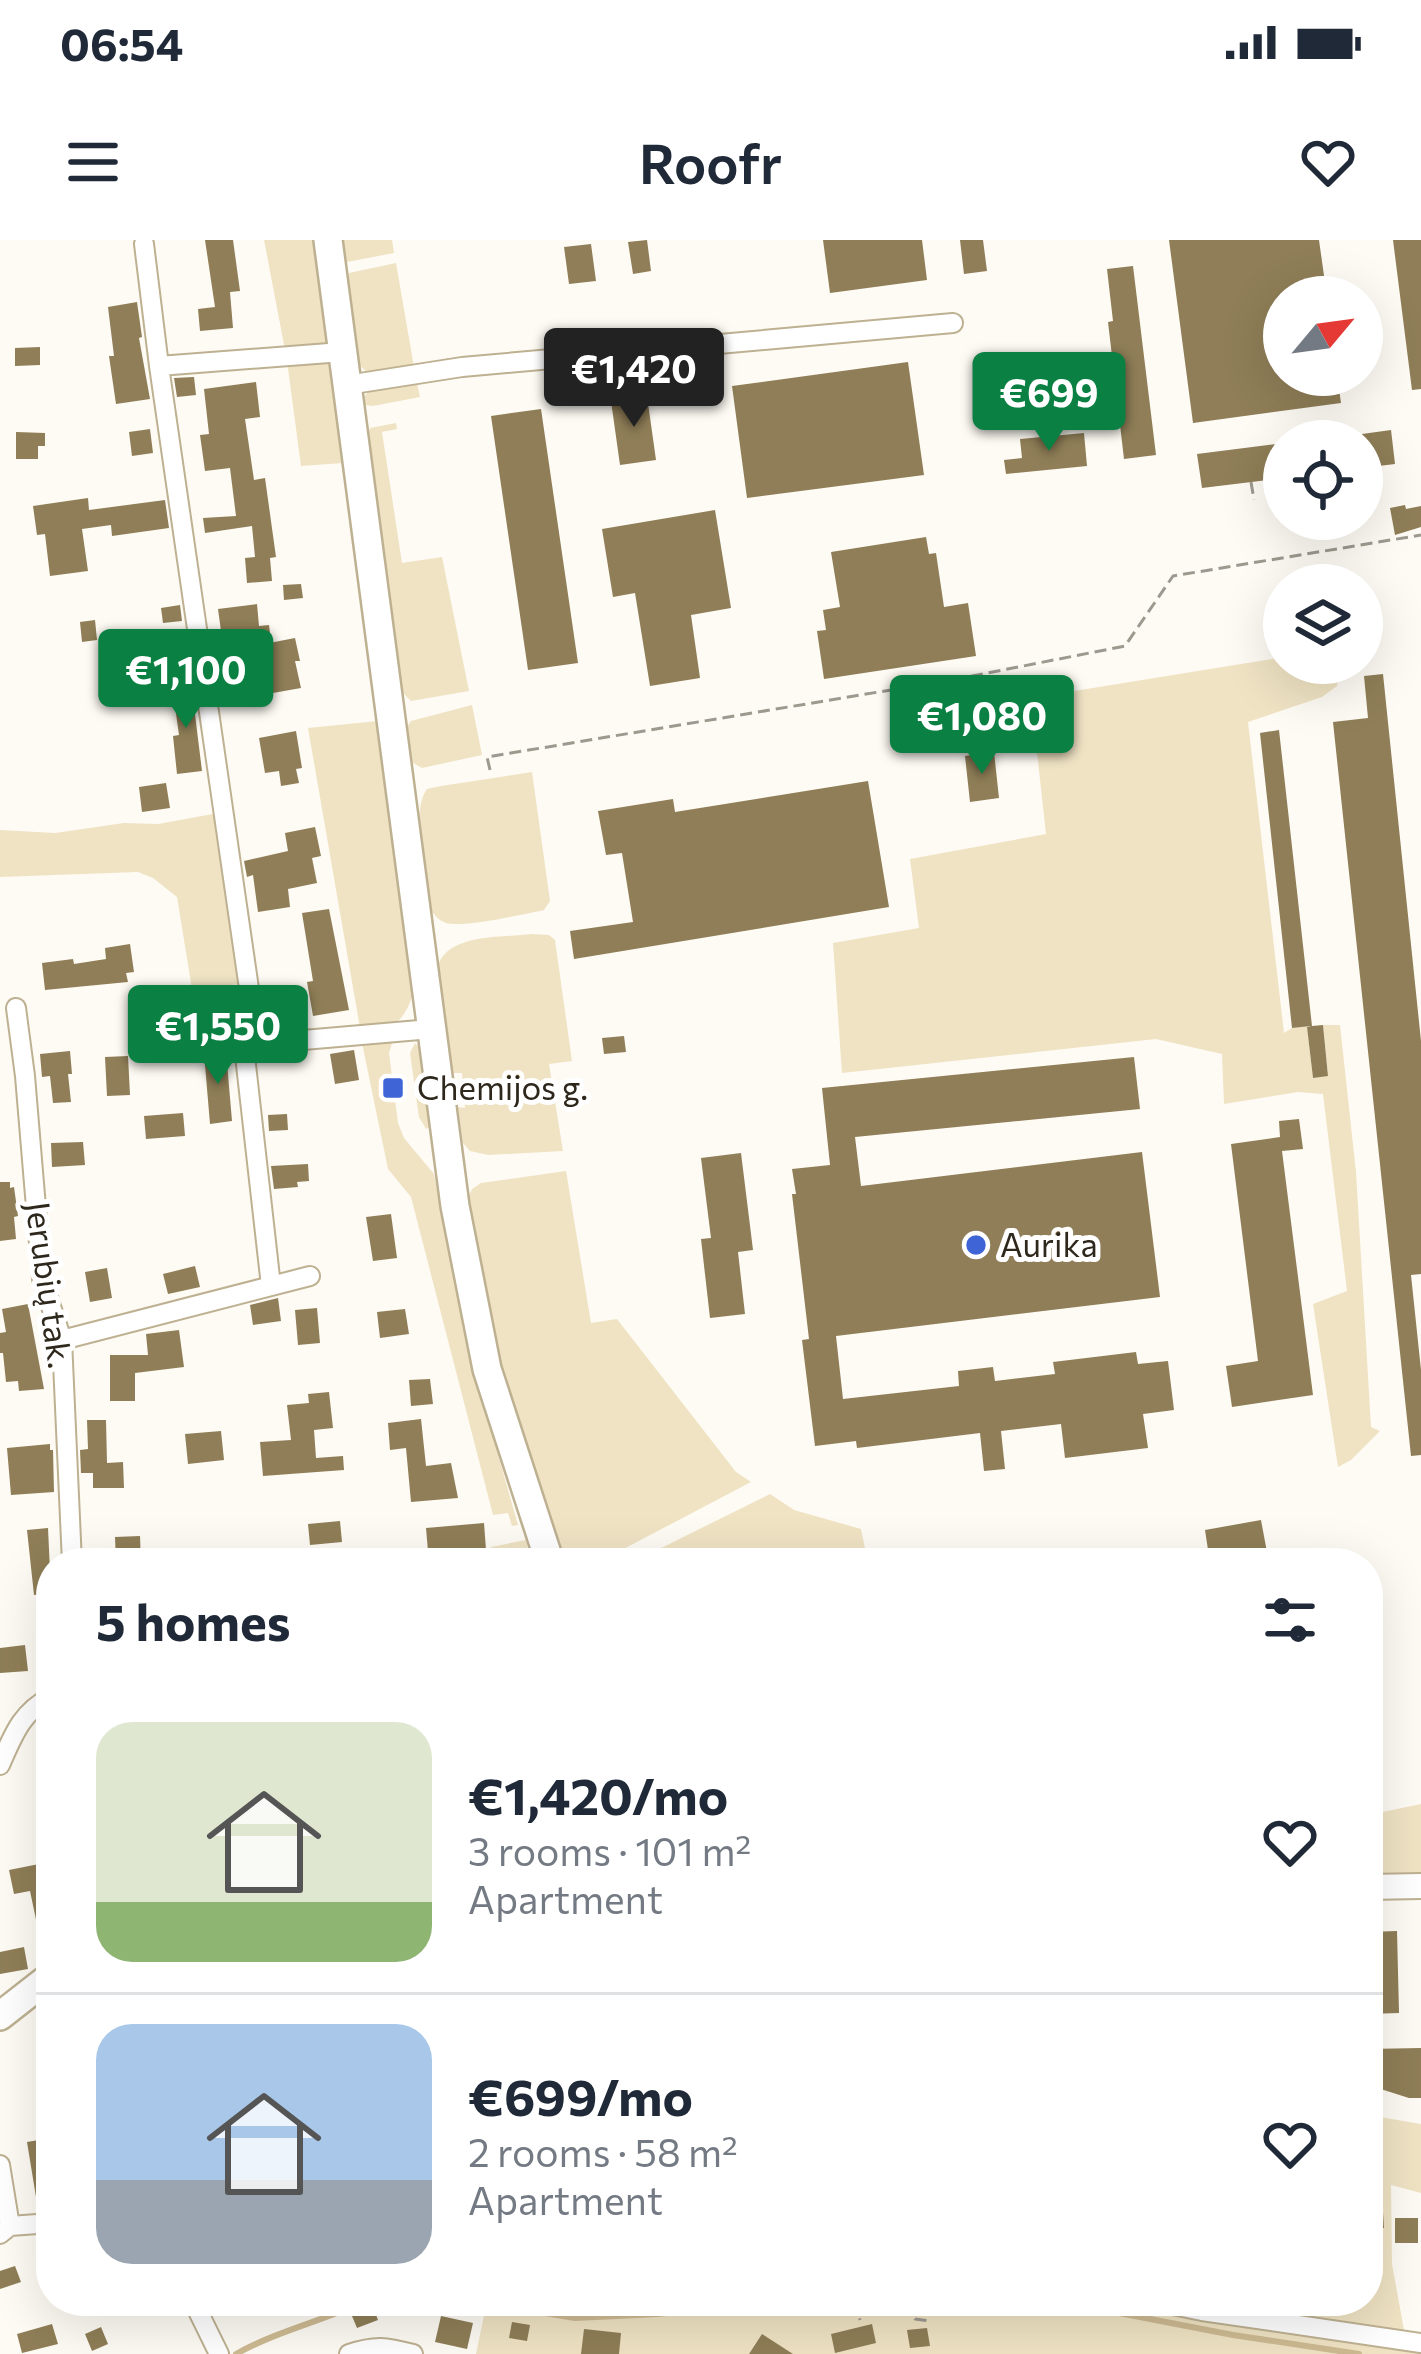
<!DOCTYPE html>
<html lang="en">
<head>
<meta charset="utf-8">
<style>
  :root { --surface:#fff; --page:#f2f2f3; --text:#1f2937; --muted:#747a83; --line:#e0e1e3; --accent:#0b8043 }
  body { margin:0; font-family:Commissioner,sans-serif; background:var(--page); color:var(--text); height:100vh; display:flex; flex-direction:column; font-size:45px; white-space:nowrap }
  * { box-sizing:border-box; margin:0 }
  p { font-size:39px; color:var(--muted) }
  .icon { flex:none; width:66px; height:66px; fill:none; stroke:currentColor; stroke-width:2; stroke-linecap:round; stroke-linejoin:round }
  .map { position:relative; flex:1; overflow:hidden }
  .drawer { position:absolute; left:36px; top:1308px; width:1347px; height:768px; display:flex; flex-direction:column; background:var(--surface); border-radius:48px; box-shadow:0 12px 48px #0002 }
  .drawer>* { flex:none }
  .needle { width:78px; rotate:61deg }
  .buttons { position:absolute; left:1263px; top:36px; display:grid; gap:24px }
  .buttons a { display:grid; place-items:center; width:120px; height:120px; border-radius:50%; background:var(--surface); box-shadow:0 12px 48px #0002; font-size:60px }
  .price { position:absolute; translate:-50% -102px; padding:0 27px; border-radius:12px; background:var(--accent); color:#fff; font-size:39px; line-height:78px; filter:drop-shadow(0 3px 6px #0008) }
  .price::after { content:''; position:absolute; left:50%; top:72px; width:36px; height:27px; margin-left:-18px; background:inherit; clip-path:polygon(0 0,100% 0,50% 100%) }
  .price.current { background:#222; color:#fff }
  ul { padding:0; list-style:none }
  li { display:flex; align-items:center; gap:36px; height:300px; padding:0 60px }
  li+li { border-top:3px solid var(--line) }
  li span { display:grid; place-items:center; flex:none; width:336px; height:240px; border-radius:36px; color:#555 }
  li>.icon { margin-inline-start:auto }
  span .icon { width:144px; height:144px; fill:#fffc; stroke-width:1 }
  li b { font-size:51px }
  h2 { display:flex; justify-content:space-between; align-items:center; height:144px; padding:0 60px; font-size:51px }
  .status { display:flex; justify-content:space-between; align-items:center; height:84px; padding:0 60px; background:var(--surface); direction:ltr }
  .status svg { height:33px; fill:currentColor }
  header { display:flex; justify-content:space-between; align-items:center; height:156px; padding:0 60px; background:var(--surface); font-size:54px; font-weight:600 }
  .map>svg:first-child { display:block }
</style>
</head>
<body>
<div class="status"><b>06:54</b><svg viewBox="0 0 49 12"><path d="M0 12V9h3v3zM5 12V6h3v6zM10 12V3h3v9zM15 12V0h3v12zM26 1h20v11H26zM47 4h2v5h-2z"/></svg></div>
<header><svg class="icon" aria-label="menu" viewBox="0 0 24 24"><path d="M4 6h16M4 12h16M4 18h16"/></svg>Roofr<svg class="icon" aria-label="heart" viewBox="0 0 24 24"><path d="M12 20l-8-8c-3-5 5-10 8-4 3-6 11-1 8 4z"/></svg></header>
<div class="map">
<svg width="1421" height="2114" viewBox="0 0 1421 2114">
  <rect width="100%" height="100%" fill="#fefbf4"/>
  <path fill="#f0e3c4" d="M264 0H314L328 104 285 110Z
    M339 0H392L394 13 347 22 341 17Z
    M396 23 414 127 367 132 358 124 347 42 349 33Z
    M287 121 329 123 343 223 301 226Z
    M417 143 420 157 373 166 365 165 361 160 369 151Z
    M396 183 397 189 382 192 402 323 442 317 469 451 411 461 400 450 368 195 370 188Z
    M1284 417V423H1332L1338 431 1337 446 1322 457 1248 482 1284 793 1292 788 1307 786 1313 838 1328 835 1323 785H1340L1356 932 1371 1187 1380 1191 1351 1220 1338 1227 1313 1064 1347 1051 1323 854 1298 852 1224 864 1222 814 1156 799 842 833 833 703 919 688 910 619 1046 594 1031 458Z
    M472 465 482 515 422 528 413 523 406 488 411 481Z
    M378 481 413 754C402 787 392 787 360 788L308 488Z
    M532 532 550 661 544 670C524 674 464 688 446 683 438 680 437 677 431 671 427 640 409 574 427 549L441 546Z
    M224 572 250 743 192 749 177 657 153 638 138 632 0 637V590L55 593 124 583 158 584Z
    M532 694 549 695 555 700 572 821 549 824 563 911 488 915 470 911 463 903 458 867 465 868 462 833H453L437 729C445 693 501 698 532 694Z
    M393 800 389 813 398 883 404 898 434 934 465 1098 518 1285 512 1286 508 1273 493 1275 411 957 388 929 362 803Z
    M415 803 423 811 432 883 430 887 426 889 419 877 410 813Z
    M566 931 591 1083 617 1079 736 1232 751 1242 597 1323H561L502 1134 467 960 472 949 481 943Z
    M770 1254 794 1270 861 1289 868 1323H631Z
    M526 1300 531 1323H494L491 1307Z
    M1421 1564V1635L1368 1634V1575Z
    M1368 1875 1421 1884V1953L1391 1945 1392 2024 1406 2101 1421 2103V2114H476L487 2061H1368Z"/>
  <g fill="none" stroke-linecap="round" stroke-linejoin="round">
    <path stroke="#cdba92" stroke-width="6" d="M472 2061 575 2078 658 2074 766 2061
      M1057 2061 1233 2095 1359 2114
      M236 2114C277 2091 323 2081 365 2061"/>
  </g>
  <path fill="#8f7e57" d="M205 0H233L240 51 230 52 233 88 200 91 198 69 215 67Z
    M647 0 651 31 633 34 628 2Z
    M823 0H922L927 40 830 53Z
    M960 0H983L987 31 964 34Z
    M1169 0H1319L1327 57H1284V135H1337L1341 163 1193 183Z
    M1393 0H1421V149L1412 150Z
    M591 4 596 41 569 44 564 7Z
    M1133 26 1156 215 1124 219 1108 82 1113 81 1107 29Z
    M137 62 142 97 139 98 150 159 116 164 109 116H114L108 67Z
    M40 107V125L15 126V108Z
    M908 122 924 235 747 258 732 146Z
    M194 137 196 155 177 157 174 138Z
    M256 142 260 177 245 179 254 240 265 238 276 317 270 318 272 341 247 343 245 318 255 317 252 286 205 293 203 278 236 276 230 228 205 231 200 195 209 194 204 149Z
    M647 156 656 220 620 225 611 161Z
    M541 169 578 423 528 430 491 176Z
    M150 189 153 213 132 216 129 192Z
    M1391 190 1395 224 1362 228V194Z
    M16 192 45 193V206H38V219H16Z
    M1084 193 1087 226 1006 234 1004 220 1022 218 1020 199Z
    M1284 203V238L1202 248 1197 214Z
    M88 258 89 270 165 260 169 288 112 296 111 285 82 289 88 331 50 336 45 294 37 295 33 266Z
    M1405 265 1406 269 1421 266V287L1395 295 1390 268Z
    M715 270 731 368 691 375 700 438 650 446 635 353 613 357 602 289Z
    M926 297 929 314 936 313 944 367 968 363 976 416 824 439 817 391 826 390 823 370 840 367 831 312Z
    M301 344 303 358 284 360 283 345Z
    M257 364 259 386 269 385 271 400 233 404 231 390 221 391 218 369Z
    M180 365 182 381 163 383 161 368Z
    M95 380 97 400 82 402 80 382Z
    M295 398 300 421H295L301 448 273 453 264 404Z
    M1383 434 1421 801V1034L1411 1035 1421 1130V1215L1411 1216 1333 482 1368 478 1364 436Z
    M191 442 202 531 177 534 173 496 179 495 172 445Z
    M1279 490 1312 786 1323 785 1328 836 1313 838 1307 787 1311 786 1292 788 1260 493Z
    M296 491 302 528 296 529 299 543 281 546 279 531 265 533 259 498Z
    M994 512 999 558 970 562 965 516Z
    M868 541 889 667 574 719 570 691 633 682 622 613 606 615 598 571 673 559 675 572Z
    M166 543 170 568 142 572 139 547Z
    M315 587 321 616 312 618 317 643 288 649 290 667 258 672 253 635 247 637 244 621 288 611 285 593Z
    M329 669 349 770 313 776 307 742 313 741 302 673Z
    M130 704 134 732 126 733 128 742 45 750 42 723 73 719 74 724 106 719 105 708Z
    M216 758 218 778 178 784 175 765Z
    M170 783 171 804 152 805 151 784Z
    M624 796 626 812 604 814 602 798Z
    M354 810 359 840 335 844 330 814Z
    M70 811 72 834H68L71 862 53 863 50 836 42 837 40 814Z
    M226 811 232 881 210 884 204 813Z
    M128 816 130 855 107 856 105 817Z
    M1134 817 1140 869 855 897 861 946 1142 912 1160 1057 836 1096 843 1159 959 1146 958 1131 993 1127 995 1141 1055 1134 1053 1122 1136 1112 1138 1124 1168 1121 1174 1170 1143 1174 1148 1208 1065 1218 1061 1184 1001 1191 1005 1229 984 1231 980 1193 857 1208 856 1201 815 1206 802 1100 809 1099 792 954H796L792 929 830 925 822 848Z
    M183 873 185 896 146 899 144 876Z
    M287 874 288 890 269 891 268 875Z
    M1299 879 1303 909 1282 911 1313 1155 1232 1167 1226 1126 1258 1121 1231 904 1280 897 1279 881Z
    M83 902 85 925 52 927 51 903Z
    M741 913 753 1010 738 1012 745 1074 710 1078 701 999 711 998 701 918Z
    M308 924 309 941 297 942 298 947 274 949 271 926Z
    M0 942H10V948L14 947 18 976 14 977 16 999 0 1001Z
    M391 974 397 1018 373 1021 366 977Z
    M195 1026 200 1047 168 1054 163 1034Z
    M107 1028 112 1058 90 1062 85 1032Z
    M278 1058 281 1081 253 1085 250 1065Z
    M28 1064 44 1149 19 1151 18 1141 6 1142 3 1113H0V1093L6 1092 2 1069Z
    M317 1068 320 1103 298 1105 295 1070Z
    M405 1069 409 1094 380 1098 377 1072Z
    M179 1090 184 1127 135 1133V1161H110V1115H148L146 1094Z
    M430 1139 433 1164 411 1166 409 1140Z
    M329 1152 333 1188 314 1190 316 1218 343 1216 344 1230 263 1236 260 1202 291 1200 287 1165 309 1163 308 1154Z
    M421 1179 426 1226 451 1223 458 1258 411 1262 406 1208 390 1210 388 1183Z
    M87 1180H106L107 1223 123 1222 124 1248H93V1233H81L80 1210 88 1209Z
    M221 1191 224 1220 188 1224 185 1194Z
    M50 1204V1210H53L54 1252 11 1255 7 1208Z
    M1261 1280 1269 1323H1210L1205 1290Z
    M340 1281 342 1302 310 1305 308 1284Z
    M484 1283 487 1323H429L426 1288Z
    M48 1288 51 1353 34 1355 27 1290Z
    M140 1296 141 1323H116L115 1297Z
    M25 1405 28 1431 0 1433V1408Z
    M44 1623 51 1657V1686L38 1689 30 1651 14 1654 9 1630Z
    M1397 1691 1399 1773 1368 1774V1692Z
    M24 1707 28 1729 0 1734V1712Z
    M1421 1808V1858H1409L1368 1845V1809Z
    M51 1898V1954L36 1957 27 1902Z
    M1368 1957H1382L1384 1988 1368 1989Z
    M1395 1978H1418V2003H1395Z
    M15 2026 21 2042 0 2049V2031Z
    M373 2067 378 2080 357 2088 352 2076Z
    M441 2076 473 2083 467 2109 435 2102Z
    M512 2082 530 2085 527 2101 509 2098Z
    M52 2084 58 2104 22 2113 17 2094Z
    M872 2084 876 2103 835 2113 831 2094Z
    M101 2087 108 2104 92 2111 85 2094Z
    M927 2088 930 2106 910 2108 907 2090Z
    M584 2089 621 2093 619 2114H581Z
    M762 2094 793 2114H749Z"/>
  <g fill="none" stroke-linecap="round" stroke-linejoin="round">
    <g stroke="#beb192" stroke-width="22">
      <path id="minor" d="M144 4 159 126
        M347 145 462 127 953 83
        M16 768 25 836 42 1039 62 1100 72 1323
        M257 804 431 789
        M271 1046 245 816 257 804 159 126 342 112
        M62 1100 310 1036
        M0 1525C13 1496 21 1472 51 1457
        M0 1925 10 1986
        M0 1994 10 1986 51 1983
        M193 2061 219 2114
        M1153 2061 1202 2071 1421 2103
        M349 2114C376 2105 386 2107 413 2114"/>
    </g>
    <g stroke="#beb192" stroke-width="28">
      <path id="tertiary" d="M1368 1647 1421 1646"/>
    </g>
    <g stroke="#beb192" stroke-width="32">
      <path id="secondary" d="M328 0 455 966 487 1129 550 1323
        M0 1776 51 1736"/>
    </g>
    <path stroke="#9d998f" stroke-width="3" stroke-dasharray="12 6" stroke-linecap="butt" d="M1251 242 1254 260
      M490 530 487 517 957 439 1125 406 1173 336 1421 295
      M855 2061 860 2080
      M911 2061 915 2079 930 2081"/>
    <use href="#minor" stroke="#fff" stroke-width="18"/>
    <use href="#tertiary" stroke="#fff" stroke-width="24"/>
    <use href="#secondary" stroke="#fff" stroke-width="27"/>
  </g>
  <g fill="#3f64d5" stroke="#fff" stroke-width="4.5">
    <rect x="381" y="836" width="24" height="24" rx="6"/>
    <circle cx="976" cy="1005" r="12"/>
  </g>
  <g text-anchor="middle" stroke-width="10" stroke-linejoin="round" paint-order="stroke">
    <g font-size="33" fill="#2e281c" stroke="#fff" text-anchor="start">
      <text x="417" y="860">Chemijos g.</text>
      <text x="1000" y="1017">Aurika</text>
    </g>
    <g font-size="33" fill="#2e281c" stroke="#fff">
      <text transform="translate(49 1045) rotate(82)" y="12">Jerubių tak.</text>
    </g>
  </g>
</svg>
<div class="buttons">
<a><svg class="needle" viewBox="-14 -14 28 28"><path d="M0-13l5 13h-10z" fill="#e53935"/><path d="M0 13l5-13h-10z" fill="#747a83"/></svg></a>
<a><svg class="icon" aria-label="locate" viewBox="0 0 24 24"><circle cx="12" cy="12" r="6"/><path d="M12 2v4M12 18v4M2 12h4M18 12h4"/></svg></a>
<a><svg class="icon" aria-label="layers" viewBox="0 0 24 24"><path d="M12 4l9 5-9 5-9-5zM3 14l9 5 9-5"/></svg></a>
</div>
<b class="price current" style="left:634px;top:190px">€1,420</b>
<b class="price" style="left:1049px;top:214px">€699</b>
<b class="price" style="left:186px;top:491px">€1,100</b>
<b class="price" style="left:982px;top:537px">€1,080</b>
<b class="price" style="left:218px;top:847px">€1,550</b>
<section class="drawer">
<h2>5 homes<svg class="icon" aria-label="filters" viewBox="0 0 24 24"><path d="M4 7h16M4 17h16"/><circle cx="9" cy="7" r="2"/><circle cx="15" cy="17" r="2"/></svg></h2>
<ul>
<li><span style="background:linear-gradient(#dfe7d0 75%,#8fb573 0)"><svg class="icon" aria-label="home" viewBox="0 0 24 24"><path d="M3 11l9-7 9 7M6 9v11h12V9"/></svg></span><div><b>€1,420/mo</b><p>3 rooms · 101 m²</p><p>Apartment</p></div><svg class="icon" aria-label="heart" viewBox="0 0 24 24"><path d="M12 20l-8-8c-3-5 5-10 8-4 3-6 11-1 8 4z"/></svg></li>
<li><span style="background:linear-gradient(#a9c7e8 65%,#9aa5b1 0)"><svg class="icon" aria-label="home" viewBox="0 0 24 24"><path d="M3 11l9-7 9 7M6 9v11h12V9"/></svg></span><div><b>€699/mo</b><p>2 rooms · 58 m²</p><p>Apartment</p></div><svg class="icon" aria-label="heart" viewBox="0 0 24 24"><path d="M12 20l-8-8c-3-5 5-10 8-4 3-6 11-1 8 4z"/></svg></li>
</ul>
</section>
</div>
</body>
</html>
